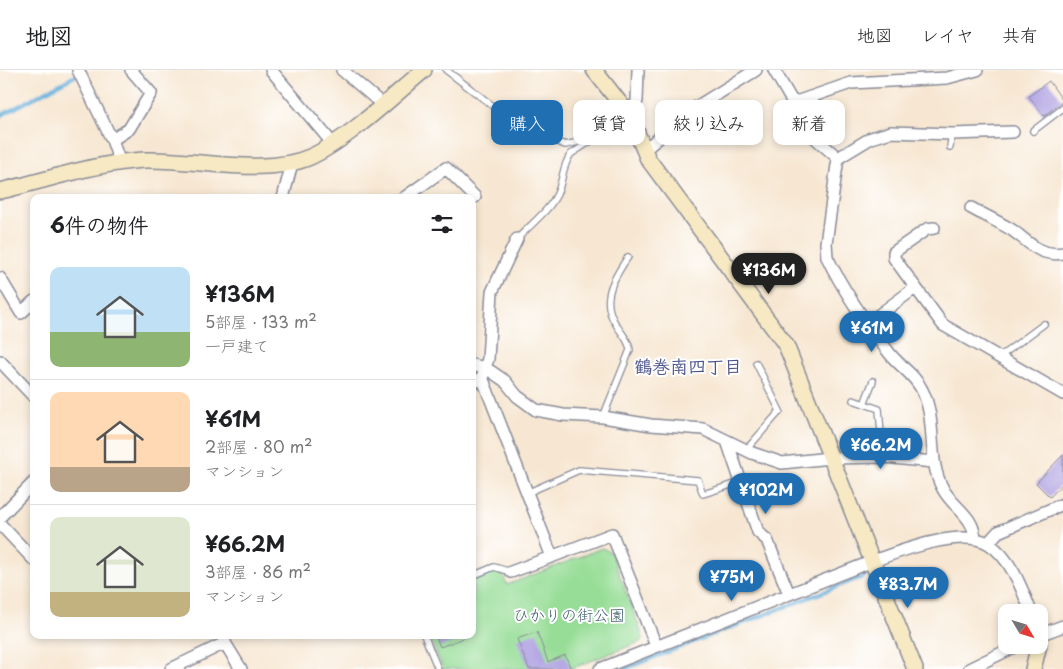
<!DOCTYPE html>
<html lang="ja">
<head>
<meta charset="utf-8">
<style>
  :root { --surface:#fff; --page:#f2f2f2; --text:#202124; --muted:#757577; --line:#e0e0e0; --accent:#1f6fb2 }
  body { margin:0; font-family:"Playpen Sans","Klee One",sans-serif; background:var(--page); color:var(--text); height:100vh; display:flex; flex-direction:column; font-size:19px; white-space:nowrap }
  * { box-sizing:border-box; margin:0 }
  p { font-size:16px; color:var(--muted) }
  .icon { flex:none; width:28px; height:28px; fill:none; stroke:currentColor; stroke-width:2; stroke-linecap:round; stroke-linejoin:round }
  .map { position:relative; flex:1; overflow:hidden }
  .details { position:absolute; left:30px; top:124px; width:446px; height:445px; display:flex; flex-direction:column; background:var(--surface); border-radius:10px; box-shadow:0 2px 8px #0003 }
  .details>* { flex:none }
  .guide { position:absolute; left:491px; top:30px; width:475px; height:45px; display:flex; gap:10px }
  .needle { width:32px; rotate:128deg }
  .tools { position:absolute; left:998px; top:534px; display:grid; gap:10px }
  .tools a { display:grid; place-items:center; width:50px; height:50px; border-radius:10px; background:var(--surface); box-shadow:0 2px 8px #0003; font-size:25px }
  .price { position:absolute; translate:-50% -42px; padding:0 11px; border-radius:18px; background:var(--accent); color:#fff; font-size:16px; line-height:32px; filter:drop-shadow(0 1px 2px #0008) }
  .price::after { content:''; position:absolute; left:50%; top:30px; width:15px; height:11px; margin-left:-8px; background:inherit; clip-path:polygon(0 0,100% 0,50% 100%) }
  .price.on { background:#222; color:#fff }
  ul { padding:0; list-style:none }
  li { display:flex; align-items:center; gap:15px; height:125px; padding:0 20px }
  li+li { border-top:1px solid var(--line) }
  li span { display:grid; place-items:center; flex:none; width:140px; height:100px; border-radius:10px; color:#555 }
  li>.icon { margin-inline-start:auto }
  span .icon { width:60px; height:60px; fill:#fffc; stroke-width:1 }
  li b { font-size:21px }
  h2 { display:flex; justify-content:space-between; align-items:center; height:60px; padding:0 20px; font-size:21px }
  .pill { padding:0 18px; border-radius:10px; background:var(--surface); box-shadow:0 2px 8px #0003; font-size:18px; line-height:45px }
  .pill.on { background:var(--accent); color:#fff }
  header { display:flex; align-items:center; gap:30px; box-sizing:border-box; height:70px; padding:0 25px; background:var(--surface); border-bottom:1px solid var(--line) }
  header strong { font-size:24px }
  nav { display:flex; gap:28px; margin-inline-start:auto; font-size:18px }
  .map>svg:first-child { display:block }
</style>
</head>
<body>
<header>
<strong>地図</strong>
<nav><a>地図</a><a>レイヤ</a><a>共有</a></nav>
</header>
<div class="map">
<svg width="1063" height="599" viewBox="0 0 1063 599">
  <rect width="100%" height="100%" fill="#fff"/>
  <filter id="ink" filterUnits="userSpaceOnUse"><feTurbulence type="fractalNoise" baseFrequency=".02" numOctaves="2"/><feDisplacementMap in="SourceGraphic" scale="10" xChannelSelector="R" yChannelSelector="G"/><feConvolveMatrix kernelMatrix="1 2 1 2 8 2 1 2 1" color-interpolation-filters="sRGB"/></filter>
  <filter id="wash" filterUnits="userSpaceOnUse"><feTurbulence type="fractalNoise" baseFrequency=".0096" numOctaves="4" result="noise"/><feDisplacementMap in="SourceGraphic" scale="20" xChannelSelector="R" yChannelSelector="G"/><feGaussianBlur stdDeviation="1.12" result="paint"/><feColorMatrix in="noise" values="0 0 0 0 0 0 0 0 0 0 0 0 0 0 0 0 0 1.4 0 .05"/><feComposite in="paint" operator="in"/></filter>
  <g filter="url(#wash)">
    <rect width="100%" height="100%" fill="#f7e7d2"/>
    <path fill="#97dd97" stroke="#59867a" d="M602 478 611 482 643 567 640 572 570 599H443L429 565H472L473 510 498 500 502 503 507 515Z"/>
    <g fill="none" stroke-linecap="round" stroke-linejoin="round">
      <path stroke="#61adda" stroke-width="4" d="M0 46 75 6
        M624 599 865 506"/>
    </g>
    <g id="blocks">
      <path fill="#ab9ce0" d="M1049 11 1063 31 1044 46 1029 26Z
        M1063 385V413L1050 427 1036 413Z
        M537 562 548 592 565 585 571 599H529L517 569Z
        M435 565H469V566L440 577Z"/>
    </g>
  </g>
  <g filter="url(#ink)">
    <use href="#blocks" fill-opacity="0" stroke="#898b98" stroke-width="1"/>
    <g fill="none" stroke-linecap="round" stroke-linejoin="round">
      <g stroke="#898b98" stroke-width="8">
        <path id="lane" d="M446 0 519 56 565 75 597 68
          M1033 61 1063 38
          M950 77 952 64
          M517 169C530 155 549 141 557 124 563 112 562 95 571 84L630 46
          M998 288 1044 254
          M853 330 879 339 883 387
          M864 334 873 311
          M603 347 630 280C629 270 622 264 617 256 599 231 613 209 628 187
          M746 380 780 341 756 293
          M527 423 579 400 698 410 703 424 741 412
          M472 506 494 497 511 502
          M424 565 438 599"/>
      </g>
      <g stroke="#898b98" stroke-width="14">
        <path id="street" d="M78 0 112 70 120 93
          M271 0 333 74
          M342 0 383 35
          M774 0 796 38 805 59 838 88
          M793 33 851 13 947 8 977 0
          M630 46 637 31 638 0
          M112 70 129 59 151 23 131 0
          M644 80 698 36 756 0
          M838 88 826 173 827 187C843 220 865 252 887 280 897 295 914 303 922 320 938 351 926 389 943 419 954 439 973 444 975 469
          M838 88 871 68 891 62 952 64 1013 62
          M283 128 292 93
          M404 128 446 98 475 127
          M971 138C984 145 999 152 1012 160 1029 172 1040 187 1063 183
          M934 158 927 159 894 182V188L943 255 1063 324
          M0 208 21 243 34 231
          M868 253 915 218
          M0 291 34 327
          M472 295 486 298 505 311 517 326 536 340 563 345 603 347 651 355 703 359 752 383 782 393 830 388 883 387 933 392
          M482 307 552 487
          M472 314 482 307 488 289 492 222 517 169
          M727 371 758 462 767 470 789 524
          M0 447 34 412
          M0 454 34 490
          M988 473 998 462 1063 434
          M511 502 612 464 656 576
          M225 565V573L241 599
          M1039 565 1063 556
          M171 599 225 573
          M600 599 873 491C900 481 963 457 989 474 1011 488 1022 519 1031 542
          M969 599 1018 575"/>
      </g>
      <g stroke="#898b98" stroke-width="18">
        <path id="secondary" d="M594 0 630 46 648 89 786 275 915 599
          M0 121C48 110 95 93 144 90 194 88 264 107 310 87 346 71 393 26 424 0
          M1033 599 1039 575"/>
      </g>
      <use href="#lane" stroke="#fff" stroke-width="5.5"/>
      <use href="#street" stroke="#fff" stroke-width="11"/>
      <use href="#secondary" stroke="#f7e9c3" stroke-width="15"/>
    </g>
  </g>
  <g text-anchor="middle" stroke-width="4" stroke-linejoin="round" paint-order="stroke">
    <g font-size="16" fill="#3a5a6c" stroke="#fff">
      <text x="569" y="551">ひかりの街公園</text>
    </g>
    <g font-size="18" font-weight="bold" fill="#4d558c" stroke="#fff">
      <text x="688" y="303">鶴巻南四丁目</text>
    </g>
  </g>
</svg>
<div class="tools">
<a><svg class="needle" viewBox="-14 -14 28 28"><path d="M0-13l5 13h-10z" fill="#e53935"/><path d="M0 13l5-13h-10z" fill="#757577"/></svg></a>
</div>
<b class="price on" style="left:769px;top:225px">¥136M</b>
<b class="price" style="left:872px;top:283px">¥61M</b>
<b class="price" style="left:881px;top:400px">¥66.2M</b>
<b class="price" style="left:766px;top:445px">¥102M</b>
<b class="price" style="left:732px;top:532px">¥75M</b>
<b class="price" style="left:908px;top:539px">¥83.7M</b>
<div class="guide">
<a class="pill on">購入</a>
<a class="pill">賃貸</a>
<a class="pill">絞り込み</a>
<a class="pill">新着</a>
</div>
<section class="details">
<h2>6件の物件<svg class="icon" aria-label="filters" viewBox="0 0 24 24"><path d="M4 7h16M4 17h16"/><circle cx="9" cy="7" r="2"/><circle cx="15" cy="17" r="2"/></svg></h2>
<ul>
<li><span style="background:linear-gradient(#bfe0f5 65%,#8fb573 0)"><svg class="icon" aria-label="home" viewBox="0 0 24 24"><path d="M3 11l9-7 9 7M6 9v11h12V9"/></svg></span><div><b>¥136M</b><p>5部屋 · 133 m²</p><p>一戸建て</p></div></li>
<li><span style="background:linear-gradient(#ffd9b3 75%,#b9a48a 0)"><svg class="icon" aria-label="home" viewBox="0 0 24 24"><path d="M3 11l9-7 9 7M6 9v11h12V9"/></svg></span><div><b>¥61M</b><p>2部屋 · 80 m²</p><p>マンション</p></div></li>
<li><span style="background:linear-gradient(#dfe7d0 75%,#c2b280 0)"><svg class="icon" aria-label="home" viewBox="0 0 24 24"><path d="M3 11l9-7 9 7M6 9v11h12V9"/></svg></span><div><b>¥66.2M</b><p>3部屋 · 86 m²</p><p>マンション</p></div></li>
</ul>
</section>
</div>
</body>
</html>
